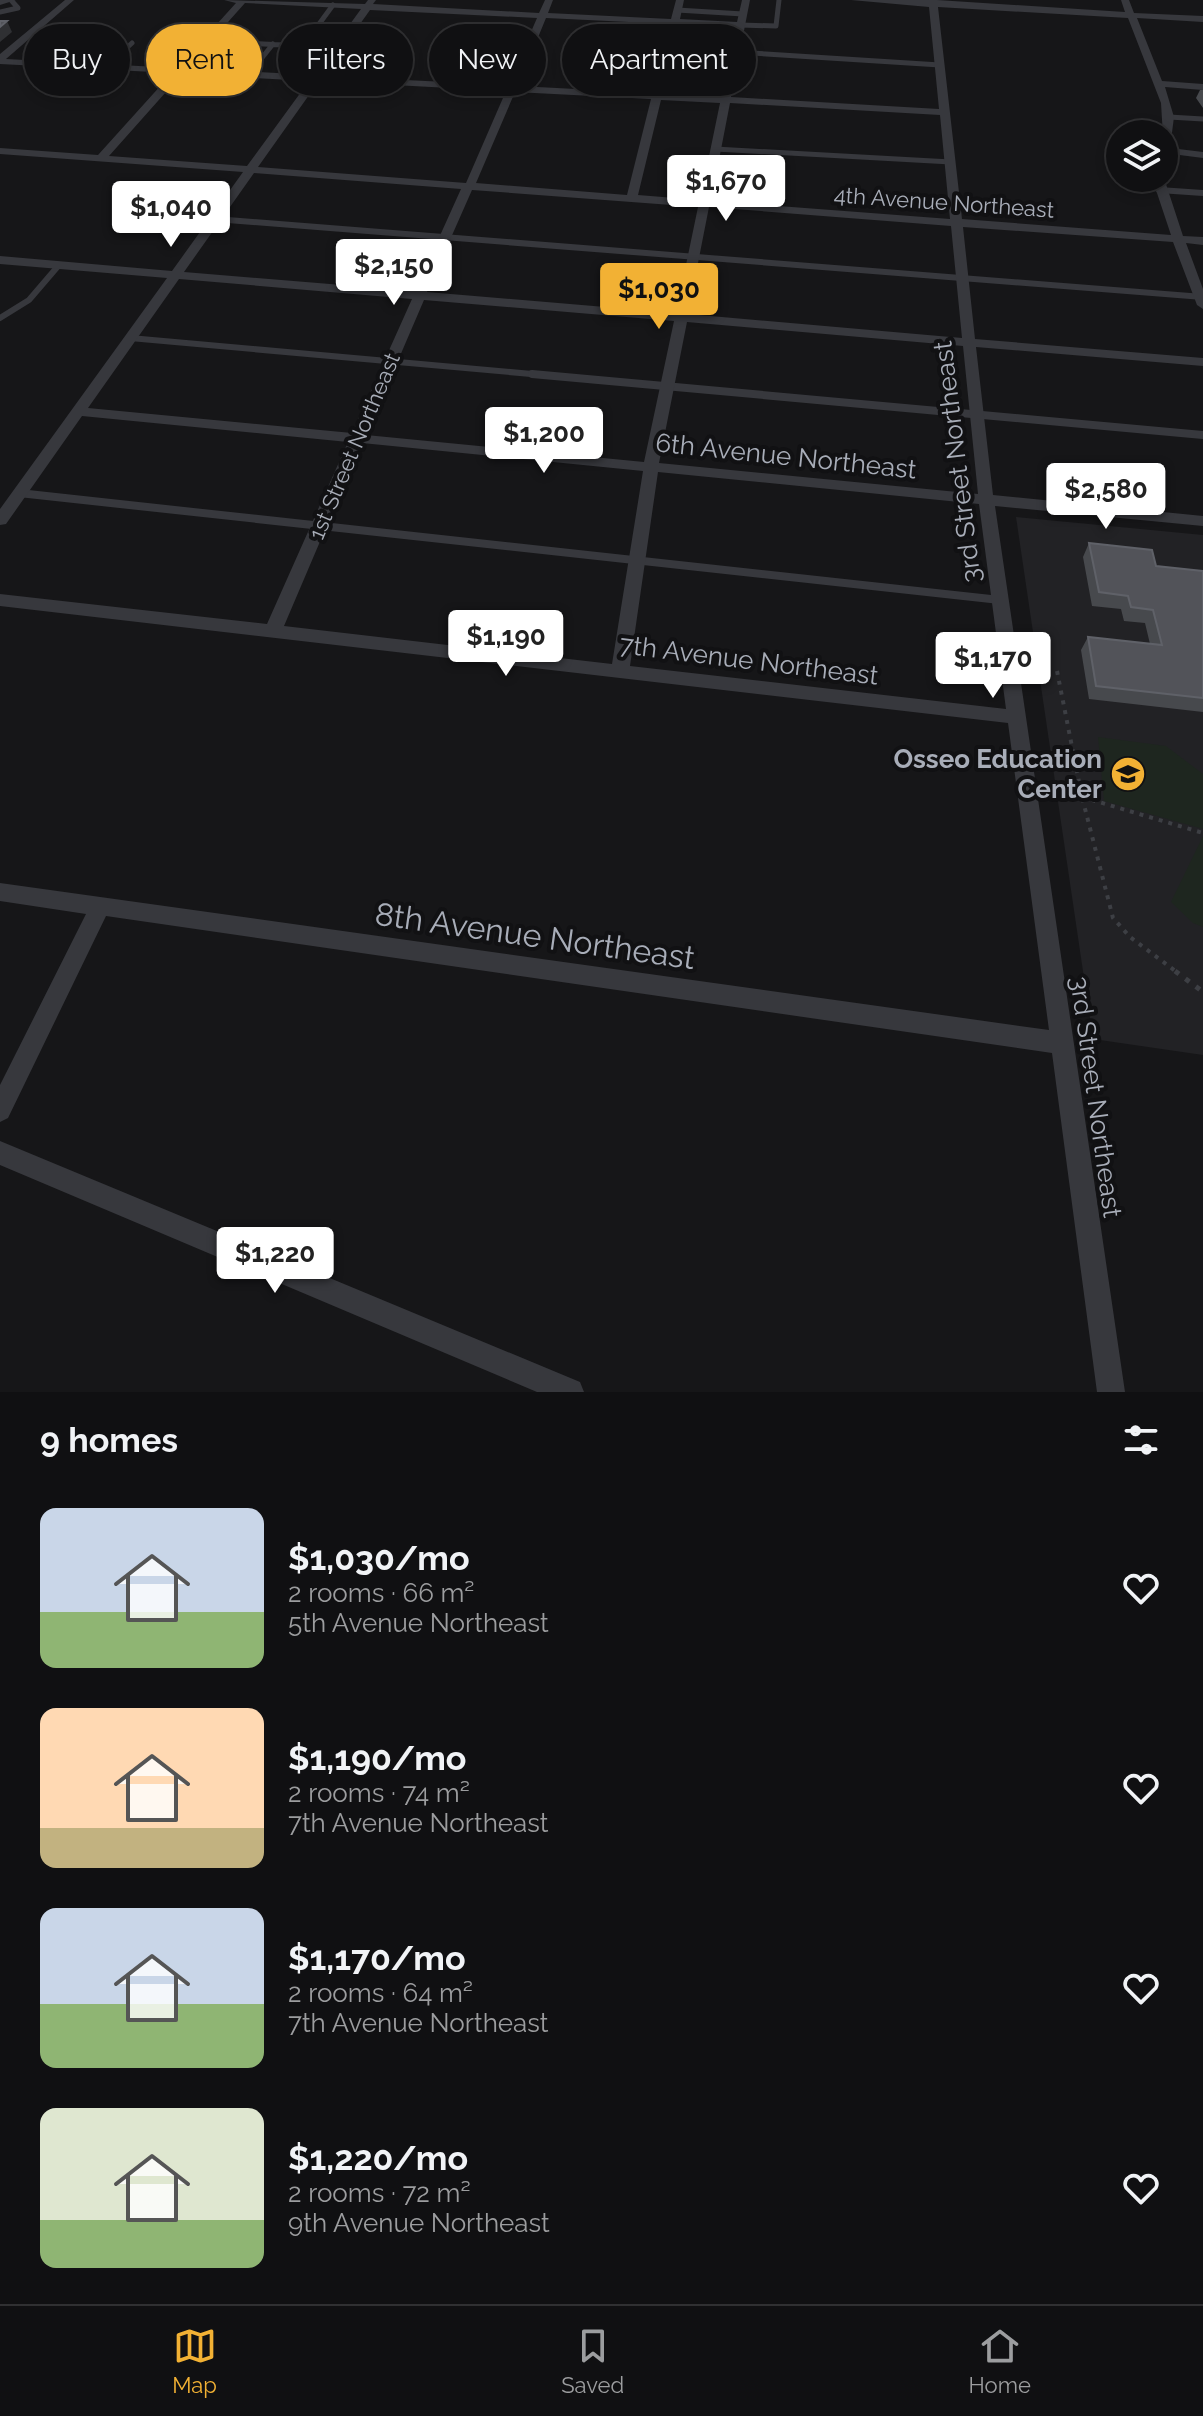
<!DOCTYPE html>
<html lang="en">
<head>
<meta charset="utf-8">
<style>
  :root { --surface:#101012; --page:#1e1e20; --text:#f1f3f6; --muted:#9c9d9f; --line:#303032; --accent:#f2b134 }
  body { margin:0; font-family:Raleway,sans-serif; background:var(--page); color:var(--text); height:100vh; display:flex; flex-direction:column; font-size:30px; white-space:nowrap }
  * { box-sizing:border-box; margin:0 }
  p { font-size:26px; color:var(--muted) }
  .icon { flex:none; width:44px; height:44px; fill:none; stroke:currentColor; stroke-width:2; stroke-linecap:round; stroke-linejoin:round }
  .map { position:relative; height:1392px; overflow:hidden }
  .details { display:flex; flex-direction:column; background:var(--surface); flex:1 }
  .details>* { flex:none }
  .banner { position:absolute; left:24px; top:24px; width:800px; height:72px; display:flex; gap:16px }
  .buttons { position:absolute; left:1106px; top:120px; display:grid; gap:16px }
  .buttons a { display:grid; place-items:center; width:72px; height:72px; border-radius:50%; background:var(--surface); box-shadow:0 4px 12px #0003,0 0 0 2px var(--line); font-size:40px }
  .price { position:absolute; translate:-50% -68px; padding:0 18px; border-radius:8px; background:#fff; color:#222; font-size:26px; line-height:52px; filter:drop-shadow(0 2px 4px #0008) }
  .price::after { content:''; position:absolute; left:50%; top:48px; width:24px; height:18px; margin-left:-12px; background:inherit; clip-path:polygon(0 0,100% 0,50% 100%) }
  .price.on { background:var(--accent); color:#111 }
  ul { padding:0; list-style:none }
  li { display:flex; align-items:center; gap:24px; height:200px; padding:0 40px }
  li span { display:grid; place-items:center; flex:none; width:224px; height:160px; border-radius:16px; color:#555 }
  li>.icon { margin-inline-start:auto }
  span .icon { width:96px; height:96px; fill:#fffc; stroke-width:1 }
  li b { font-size:34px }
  h2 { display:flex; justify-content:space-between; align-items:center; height:96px; padding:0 40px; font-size:34px }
  .chip { padding:0 28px; border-radius:36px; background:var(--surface); box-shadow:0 4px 12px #0003,0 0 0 2px var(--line); font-size:28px; line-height:72px }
  .chip.on { background:var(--accent); color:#111 }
  .dock { display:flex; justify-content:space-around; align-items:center; height:112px; border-top:2px solid var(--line); background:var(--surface); font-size:22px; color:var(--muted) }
  .dock a { display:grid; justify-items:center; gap:4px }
  .dock .on { color:var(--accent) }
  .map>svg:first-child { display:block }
</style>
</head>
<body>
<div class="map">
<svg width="1203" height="1392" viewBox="0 0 1203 1392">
  <rect width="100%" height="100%" fill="#161618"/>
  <path fill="#222225" d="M1016 517 1203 535V1055L1093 1039Z"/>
  <path fill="#1e261f" d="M1098 737 1166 746 1203 774V829L1104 801Z
    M1203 836V927L1193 923 1171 902Z"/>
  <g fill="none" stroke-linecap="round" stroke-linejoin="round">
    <path stroke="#3d3f44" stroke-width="4" stroke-dasharray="4 6" stroke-linecap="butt" d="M1057 671 1082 797 1113 918 1130 937 1178 973
      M1082 797 1203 833"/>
    <path stroke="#3d3f44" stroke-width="5" stroke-dasharray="5 8" stroke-linecap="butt" d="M1175 971 1203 992"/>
    <path stroke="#37383d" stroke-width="5" d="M677 10 743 14
      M0 12 18 8 11 0
      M740 25 776 26 779 0
      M206 41 303 46
      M735 52 940 65
      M106 67 132 43
      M249 74 273 44
      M281 76 333 5
      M1169 117 1203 119
      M715 149 951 162"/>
    <path stroke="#37383d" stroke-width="6" d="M1159 190 1203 193
      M215 219 1203 297
      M0 318 29 300 59 265
      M130 338 554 376"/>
    <path stroke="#37383d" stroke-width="8" d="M532 374 1203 435
      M19 493 1000 600"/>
    <path fill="#37383d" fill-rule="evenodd" d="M65 0H74L6 59 177 68 236 3 224 0 365 4 368 0H376L373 4 539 13 545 0H553L548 13 671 19 676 0H684L680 19 737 22 742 0H750L731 97 939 109 929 7 851 0H937L1125 12 1121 0H1129L1134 13 1203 16V22L1137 18 1162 81 1203 84V90L1165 87 1174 117 1170 148 1203 152V158L1164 153 1161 103 1128 18 938 7 962 219 1171 235 1152 178H1164L1183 236 1203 237V245L1186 243 1203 289V309L1197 305 1173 242 963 227 975 339 1203 358V366L976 347 993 495 1203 516V526L995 506 1125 1392H1097L1052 1053 106 916 8 1118 0 1122V1085L86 914 0 901V883L1049 1030 1008 723 0 606V594L267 624 348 442 82 416 6 524 0 525V509L167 278 0 264V256L172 271 243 172 0 154V148L98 155 172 73 0 64V54ZM245 3 361 9 313 75 187 68ZM370 10 537 18 508 85 323 76ZM546 18 670 24 653 93 518 86ZM679 25 736 27 721 97 662 94ZM182 74 309 81 247 166 109 156ZM319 81 506 91 466 183 258 167ZM515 92 651 99 627 195 476 183ZM661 100 720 103 700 200 638 195ZM730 103 940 115 950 219 711 201ZM254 173 461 189 415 291 184 272ZM472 190 698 207 676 313 427 292ZM709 207 951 226 962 338 688 314ZM179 279 412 299 352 433 88 408ZM424 300 674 321 644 462 366 435ZM687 322 963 346 978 494 659 463ZM362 443 643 471 612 664 284 626ZM658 472 979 504 1006 709 630 666Z
      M0 1141 580 1382 584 1392H537L0 1165Z"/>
    <path fill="#37383d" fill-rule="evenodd" d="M0 0H16L0 5Z"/>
  </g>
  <path fill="#47494d" d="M1200 90H1203V108L1196 98Z
    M1089 543 1156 566 1203 571V712L1089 699 1081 650 1088 637 1150 644 1145 623 1124 621 1121 609 1092 606 1083 557Z"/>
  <path fill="#2f3033" d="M7 21 12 32 0 42V27Z"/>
  <path fill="#525359" stroke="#5f6168" stroke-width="2" d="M0 21H7L0 27Z
    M1089 543 1152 550 1156 566 1203 571V698L1096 686 1088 637 1162 645 1153 610 1131 607 1128 596 1099 592Z"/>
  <defs>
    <g id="school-disc" transform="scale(1.8)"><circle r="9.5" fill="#f2b134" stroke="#111113"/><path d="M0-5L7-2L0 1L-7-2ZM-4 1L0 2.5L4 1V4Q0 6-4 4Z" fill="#111"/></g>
  </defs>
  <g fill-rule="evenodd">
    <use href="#school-disc" x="1128" y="774"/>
  </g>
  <g text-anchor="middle" stroke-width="8" stroke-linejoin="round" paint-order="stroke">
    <g font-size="22" fill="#a8adb8" stroke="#111113">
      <text transform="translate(944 202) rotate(4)" y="8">4th Avenue Northeast</text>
      <text transform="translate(354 446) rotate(-67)" y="8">1st Street Northeast</text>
    </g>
    <g font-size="26" fill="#a8adb8" stroke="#111113">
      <text transform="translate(786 456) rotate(6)" y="9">6th Avenue Northeast</text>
      <text transform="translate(957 462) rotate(-97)" y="9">3rd Street Northeast</text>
      <text transform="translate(749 660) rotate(7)" y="9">7th Avenue Northeast</text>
      <text transform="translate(1096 1097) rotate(82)" y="9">3rd Street Northeast</text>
    </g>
    <g font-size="26" font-weight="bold" fill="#a8adb8" stroke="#111113" text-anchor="end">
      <text x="1102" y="768">Osseo Education<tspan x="1102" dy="30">Center</tspan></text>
    </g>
    <g font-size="32" fill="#a8adb8" stroke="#111113">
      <text transform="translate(535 936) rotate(8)" y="11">8th Avenue Northeast</text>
    </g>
  </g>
</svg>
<div class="buttons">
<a><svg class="icon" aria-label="layers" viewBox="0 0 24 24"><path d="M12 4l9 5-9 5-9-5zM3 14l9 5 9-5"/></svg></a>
</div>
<b class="price" style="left:726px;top:223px">$1,670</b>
<b class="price" style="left:171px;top:249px">$1,040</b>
<b class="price" style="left:394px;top:307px">$2,150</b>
<b class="price on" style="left:659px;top:331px">$1,030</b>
<b class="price" style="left:544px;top:475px">$1,200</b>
<b class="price" style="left:1106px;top:531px">$2,580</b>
<b class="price" style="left:506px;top:678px">$1,190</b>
<b class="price" style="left:993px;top:700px">$1,170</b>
<b class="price" style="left:275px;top:1295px">$1,220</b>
<div class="banner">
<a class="chip">Buy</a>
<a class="chip on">Rent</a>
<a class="chip">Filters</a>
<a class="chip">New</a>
<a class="chip">Apartment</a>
</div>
</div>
<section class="details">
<h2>9 homes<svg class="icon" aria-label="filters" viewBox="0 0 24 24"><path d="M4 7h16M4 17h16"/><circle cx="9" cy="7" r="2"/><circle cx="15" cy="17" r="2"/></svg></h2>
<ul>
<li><span style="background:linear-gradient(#c9d6e8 65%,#8fb573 0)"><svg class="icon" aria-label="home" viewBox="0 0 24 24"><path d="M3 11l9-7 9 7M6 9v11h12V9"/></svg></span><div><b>$1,030/mo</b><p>2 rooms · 66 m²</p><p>5th Avenue Northeast</p></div><svg class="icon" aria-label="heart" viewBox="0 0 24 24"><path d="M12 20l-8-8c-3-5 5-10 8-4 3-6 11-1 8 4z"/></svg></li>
<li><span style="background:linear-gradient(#ffd9b3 75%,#c2b280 0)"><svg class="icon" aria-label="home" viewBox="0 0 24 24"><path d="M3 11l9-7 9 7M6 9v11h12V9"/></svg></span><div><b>$1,190/mo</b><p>2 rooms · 74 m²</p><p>7th Avenue Northeast</p></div><svg class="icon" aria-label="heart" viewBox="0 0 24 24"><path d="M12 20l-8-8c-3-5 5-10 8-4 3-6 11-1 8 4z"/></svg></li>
<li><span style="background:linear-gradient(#c9d6e8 60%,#8fb573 0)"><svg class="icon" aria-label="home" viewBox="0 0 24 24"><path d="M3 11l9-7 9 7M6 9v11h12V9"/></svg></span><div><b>$1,170/mo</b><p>2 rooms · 64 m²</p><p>7th Avenue Northeast</p></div><svg class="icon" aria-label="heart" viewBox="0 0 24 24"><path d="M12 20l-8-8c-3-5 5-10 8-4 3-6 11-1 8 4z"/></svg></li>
<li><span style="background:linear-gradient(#dfe7d0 70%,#8fb573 0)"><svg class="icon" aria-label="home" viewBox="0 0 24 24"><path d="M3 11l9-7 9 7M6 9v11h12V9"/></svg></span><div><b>$1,220/mo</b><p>2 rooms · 72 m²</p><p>9th Avenue Northeast</p></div><svg class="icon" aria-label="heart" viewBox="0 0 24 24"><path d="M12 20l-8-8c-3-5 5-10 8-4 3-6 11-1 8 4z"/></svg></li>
</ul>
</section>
<nav class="dock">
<a class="on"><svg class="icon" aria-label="map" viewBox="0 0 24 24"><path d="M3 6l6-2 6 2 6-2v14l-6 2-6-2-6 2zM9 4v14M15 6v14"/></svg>Map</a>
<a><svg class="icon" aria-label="saved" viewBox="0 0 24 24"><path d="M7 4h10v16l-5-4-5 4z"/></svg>Saved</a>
<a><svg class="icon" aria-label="home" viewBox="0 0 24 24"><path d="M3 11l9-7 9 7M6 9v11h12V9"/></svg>Home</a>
</nav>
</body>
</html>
